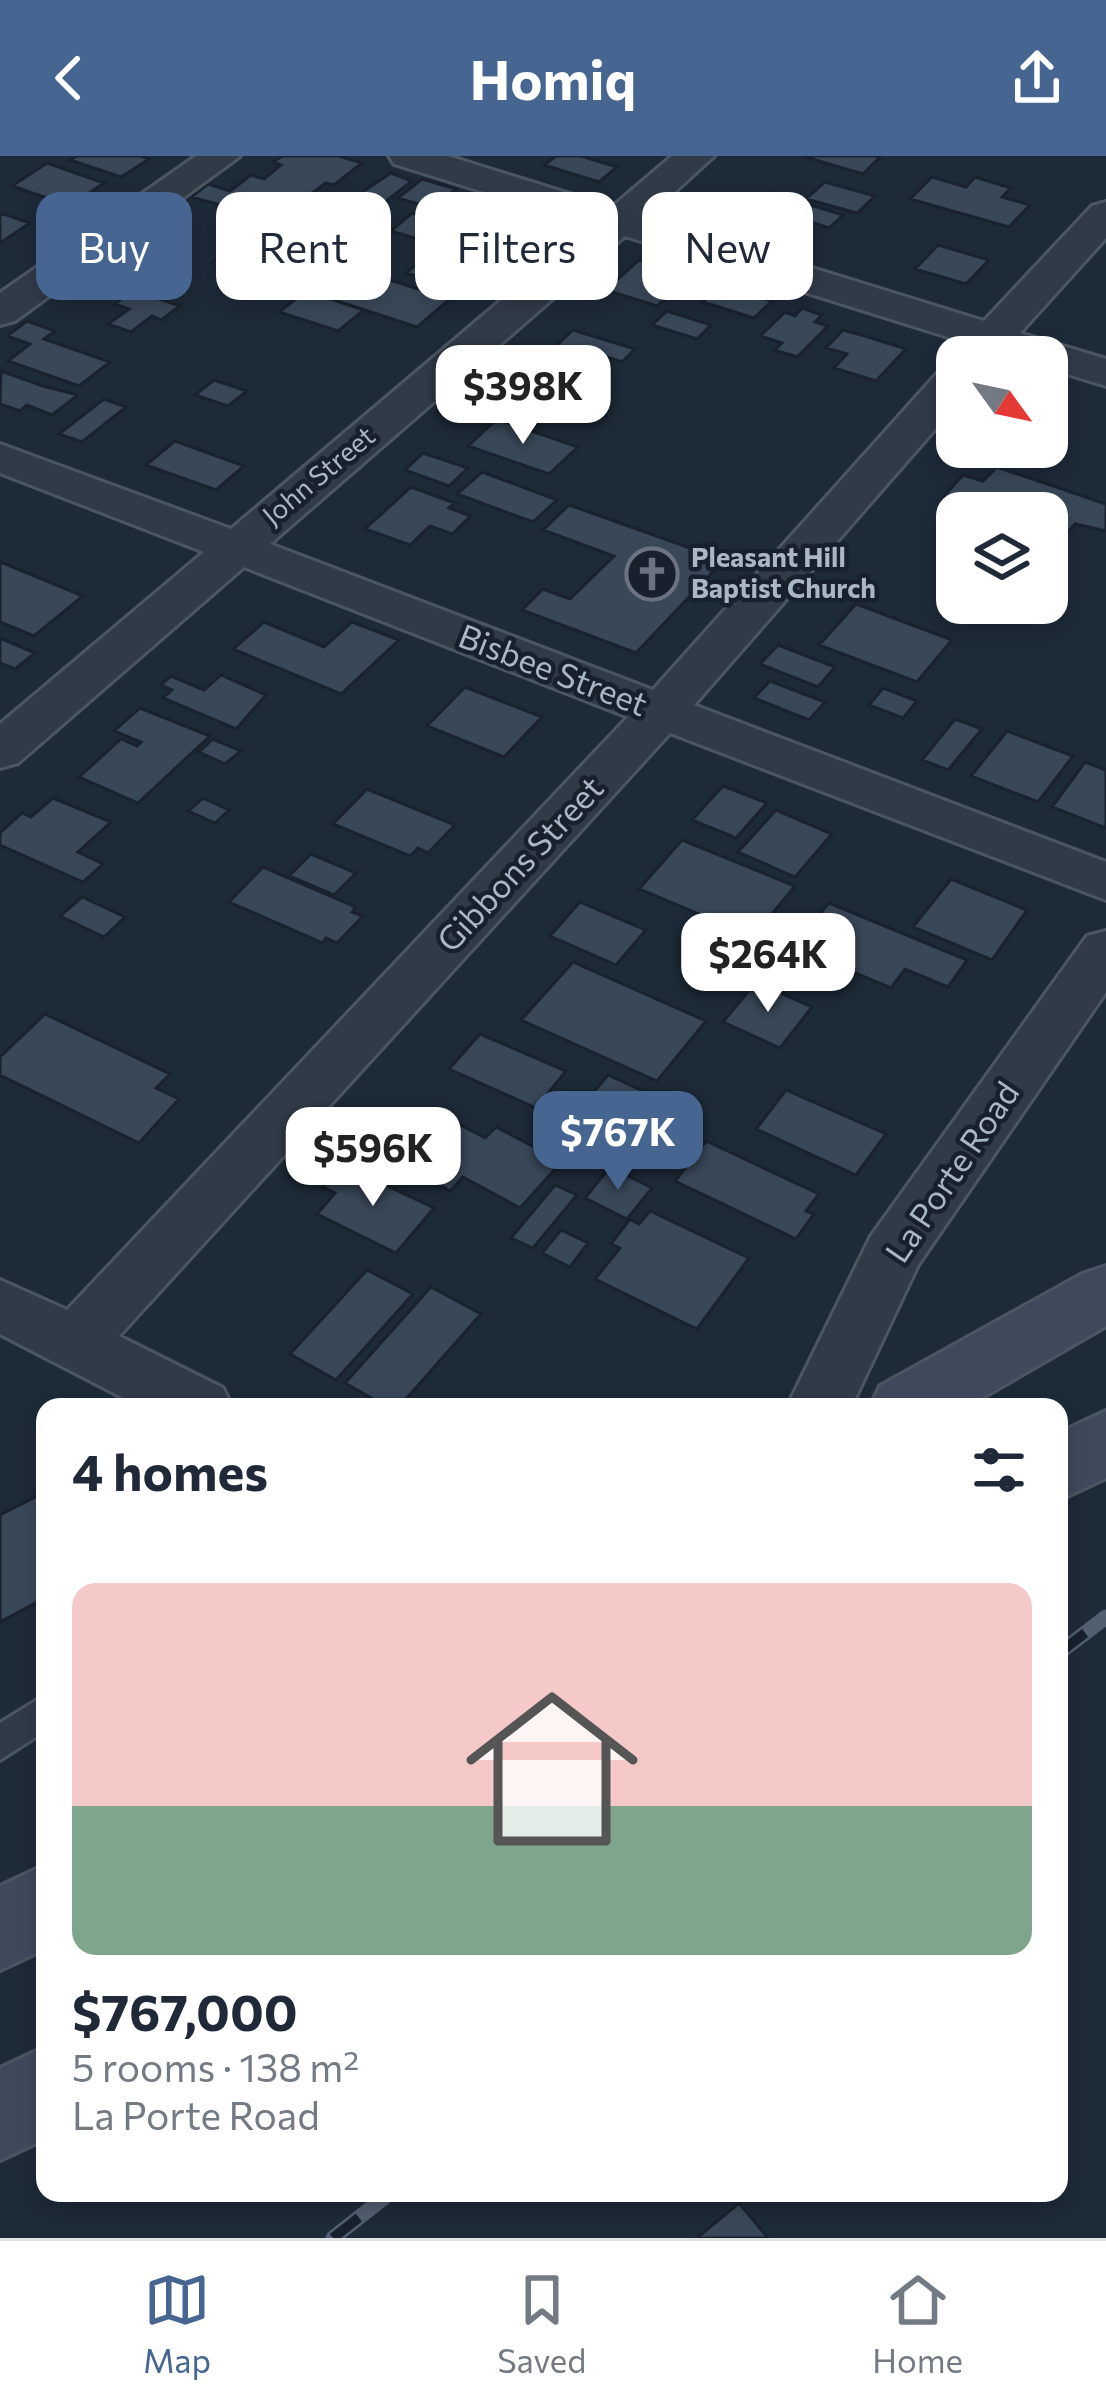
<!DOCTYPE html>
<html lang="en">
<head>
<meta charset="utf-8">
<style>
  :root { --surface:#fff; --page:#f2f2f3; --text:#1f2937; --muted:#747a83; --line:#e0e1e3; --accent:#466691 }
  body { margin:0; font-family:Commissioner,sans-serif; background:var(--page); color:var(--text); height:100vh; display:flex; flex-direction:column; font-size:45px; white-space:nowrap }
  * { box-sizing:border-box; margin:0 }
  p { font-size:39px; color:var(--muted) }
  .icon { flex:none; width:66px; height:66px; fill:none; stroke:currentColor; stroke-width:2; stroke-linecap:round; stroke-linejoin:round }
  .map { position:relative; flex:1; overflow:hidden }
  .drawer { position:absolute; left:36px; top:1242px; width:1032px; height:804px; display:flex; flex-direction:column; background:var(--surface); border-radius:24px; box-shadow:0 6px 18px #0003 }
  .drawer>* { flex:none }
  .hud { position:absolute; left:36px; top:36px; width:1035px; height:108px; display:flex; gap:24px }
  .needle { width:78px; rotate:123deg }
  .controls { position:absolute; left:936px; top:180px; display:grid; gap:24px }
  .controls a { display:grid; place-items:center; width:132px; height:132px; border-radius:24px; background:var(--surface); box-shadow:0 6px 18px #0003; font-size:60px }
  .price { position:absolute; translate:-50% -102px; padding:0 27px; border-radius:24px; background:#fff; color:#222; font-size:39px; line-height:78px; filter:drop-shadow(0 3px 6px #0008) }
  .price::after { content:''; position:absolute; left:50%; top:72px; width:36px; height:27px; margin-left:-18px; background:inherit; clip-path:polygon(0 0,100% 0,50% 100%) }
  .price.active { background:var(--accent); color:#fff }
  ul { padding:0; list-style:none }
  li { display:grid; align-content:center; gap:24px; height:636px; padding:0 36px }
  li span { display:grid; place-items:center; height:372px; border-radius:24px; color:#555 }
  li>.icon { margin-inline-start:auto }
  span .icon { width:216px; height:216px; fill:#fffc; stroke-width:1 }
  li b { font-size:51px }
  h2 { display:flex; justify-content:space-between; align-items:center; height:144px; padding:0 36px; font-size:51px }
  .tag { padding:0 42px; border-radius:24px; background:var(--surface); box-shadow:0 6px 18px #0003; font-size:42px; line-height:108px }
  .tag.active { background:var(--accent); color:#fff }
  header { display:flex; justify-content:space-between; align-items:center; height:156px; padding:0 36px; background:var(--accent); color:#fff; font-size:54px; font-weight:700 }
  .dock { display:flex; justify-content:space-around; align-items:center; height:168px; border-top:3px solid var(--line); background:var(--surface); font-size:33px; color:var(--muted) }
  .dock a { display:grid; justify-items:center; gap:6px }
  .dock .active { color:var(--accent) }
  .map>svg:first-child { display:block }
</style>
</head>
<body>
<header><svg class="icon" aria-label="back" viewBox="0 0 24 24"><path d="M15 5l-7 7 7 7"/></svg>Homiq<svg class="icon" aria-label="share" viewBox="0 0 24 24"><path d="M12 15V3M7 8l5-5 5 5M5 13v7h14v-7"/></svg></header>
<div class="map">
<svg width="1106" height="2082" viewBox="0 0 1106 2082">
  <rect width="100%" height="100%" fill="#1d2a38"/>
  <path fill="#394859" stroke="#19222e" stroke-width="3" d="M77 0H141L149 3 121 21 70 4Z
    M282 0H339L362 7 334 29 326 27 311 38 344 48 391 17 412 25 279 129 212 107 271 63 191 41 208 28 230 35 251 19 264 23 281 9 273 6Z
    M556 0H581L617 11 599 26 544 9Z
    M802 0H881L863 18Z
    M47 7 104 27 70 50 12 30Z
    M932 21 966 31 975 21 1011 32 1002 41 1030 49 1009 71 910 43Z
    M422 23 456 33 432 52 398 42Z
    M825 26 875 40 857 57 806 43Z
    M768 36 843 59 829 72 801 63 794 69 747 55Z
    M471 42 492 49 454 80 433 73Z
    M511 53 549 64 523 86 484 75Z
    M0 57 30 67 0 87Z
    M412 57 438 65 417 83 391 75Z
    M459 79 510 95 489 113 437 97Z
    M938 89 989 104 966 128 915 113Z
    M652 100 672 106 665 112 699 122 688 132 669 126 662 133 672 136 657 150 606 134 639 104 646 106Z
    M426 101 483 119 464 135 406 117Z
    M340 108 450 143 417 171 306 135Z
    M721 129 772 145 754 162 703 146Z
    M133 134 180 150 161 164 152 160 131 176 108 168 129 153 115 148Z
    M306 135 364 154 338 175 279 156Z
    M802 152 822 159 815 166 828 170 797 201 775 194 782 187 760 180 785 156 795 160Z
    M667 155 711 169 697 183 652 169Z
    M27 165 55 175 44 183 110 206 79 230 8 205 30 188 7 180Z
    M573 174 635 193 622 206 607 201 598 209 588 206 579 215 542 203Z
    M843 174 865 180 906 193 876 225 834 212 847 198 826 192Z
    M1 215 43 230 78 239 52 259 27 249 20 255 0 248Z
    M214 224 247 235 228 250 195 239Z
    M508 230 558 247 536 268 485 251Z
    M104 243 126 251 82 286 59 278Z
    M497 263 578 291 549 318 468 290Z
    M175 285 244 310 216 334 146 309Z
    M423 297 468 312 449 330 405 314Z
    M997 311 1106 348V375L1075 368 1062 383 1047 377V357H989L943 341 963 319 983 325Z
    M482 316 557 344 533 366 457 338Z
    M411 331 455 347 449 352 471 360 452 378 430 370 410 389 365 373Z
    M569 349 724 404 636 497 522 454 543 433 570 443 614 400 543 374Z
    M0 406 83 440 34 480 0 466Z
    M856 448 952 484 917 526 819 489Z
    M264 466 324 491 352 466 399 484 341 538 233 493Z
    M0 482 35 497 15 513 0 507Z
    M778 489 835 511 818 531 760 508Z
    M221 519 266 539 236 573 163 542 172 534 161 529 171 520 204 534Z
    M770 525 825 546 809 564 754 542Z
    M465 531 542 561 504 601 427 570Z
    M883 532 917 545 903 562 869 549Z
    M140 552 210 580 138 647 79 621 121 583 137 590 141 586 114 575Z
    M955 563 982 573 948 614 922 604Z
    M1007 575 1073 600 1038 646 971 620Z
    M213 583 241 595 225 608 199 596Z
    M1085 606 1106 614V672L1052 651Z
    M723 630 767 647 736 682 692 664Z
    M367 633 455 669 428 697 418 692 410 700 333 668Z
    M53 642 111 666 78 696 103 708 83 726 0 689V677L22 657 31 661Z
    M203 642 229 654 215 667 188 655Z
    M776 654 832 678 795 721 738 696Z
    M682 684 795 730 753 781 639 733Z
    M311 698 356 717 334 739 289 720Z
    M263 711 356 751 352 756 363 760 337 787 326 782 323 787 229 746Z
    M951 723 1027 754 992 804 913 771Z
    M82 741 125 761 104 781 60 760Z
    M580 746 646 774 616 809 550 780Z
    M829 747 967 804 948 831 905 813 891 832 834 808 813 834 770 815Z
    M573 806 706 865 657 925 521 864Z
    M756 826 812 851 780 892 723 866Z
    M45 858 170 918 156 932 179 943 139 987 0 919V901Z
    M480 878 566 915 536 952 449 913Z
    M608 919 656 941 599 1011 550 987Z
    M786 934 886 978 856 1019 756 973Z
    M652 959 680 972 650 1007 622 994Z
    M455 966 485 982 496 971 546 997 540 1002 557 1011 520 1052 463 1021 450 1035 409 1012Z
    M706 985 819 1038 806 1055 814 1058 796 1083 675 1025Z
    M343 1009 434 1052 396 1097 317 1058 335 1037 323 1031Z
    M610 1011 652 1032 627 1063 585 1042Z
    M555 1029 577 1039 533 1092 511 1082Z
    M650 1055 749 1102 697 1173 595 1123 620 1092 611 1088 630 1063 639 1068Z
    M561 1074 588 1087 570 1111 542 1097Z
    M367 1114 413 1138 336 1224 290 1198Z
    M431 1131 481 1158 399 1251H387L345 1227Z
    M45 1336V1442L0 1466V1359Z
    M739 2047 768 2082H697Z"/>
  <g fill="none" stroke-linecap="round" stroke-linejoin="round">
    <g stroke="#4c5663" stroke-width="6">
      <path id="service" d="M45 1539V1575L0 1604V1567Z"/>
    </g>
    <g stroke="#4c5663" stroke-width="6">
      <path id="minor" d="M196 0H240L15 165 0 169V137Z
        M389 0H448L612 51 672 0H714L647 61 984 165 1092 50 1106 46V82L1020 177 1106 203V230L1047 212V201H957V207L953 201 964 186 625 80 270 388 653 534 942 212 957 208V248L694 549 1106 706V744L670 577 119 1180 223 1232 232 1251H141L0 1178V1124L67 1154 628 561 244 411 18 607 0 612V568L204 396 0 317V288L231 373 590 69 394 8Z
        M1106 775V836L918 1109 851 1251H787L871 1080 1087 780Z"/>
    </g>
    <g stroke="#4c5663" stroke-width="6">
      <path id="secondary" d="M1106 1110V1170L966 1251H870L880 1230 1082 1118Z
        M1106 1255V1322L1059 1344V1277Z
        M45 1709V1793L0 1814V1730Z
        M45 1891V1983L0 2004V1912Z"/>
    </g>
    <use href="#service" fill="#313b48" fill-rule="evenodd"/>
    <use href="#minor" fill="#313b48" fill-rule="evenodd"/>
    <use href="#secondary" fill="#3e4a5c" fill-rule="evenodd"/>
    <g stroke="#525f70" stroke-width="15">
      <path id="rail" d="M1059 1497 1106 1461
        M333 2082 390 2037"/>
    </g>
    <use href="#rail" stroke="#17202c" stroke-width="10" stroke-dasharray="33" stroke-linecap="butt"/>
  </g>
  <defs>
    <g id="church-ring" transform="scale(2.7)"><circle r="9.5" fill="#17202c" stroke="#6b7280" stroke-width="1.5"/><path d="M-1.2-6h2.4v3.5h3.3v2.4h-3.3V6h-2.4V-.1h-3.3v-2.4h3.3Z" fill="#6b7280"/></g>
  </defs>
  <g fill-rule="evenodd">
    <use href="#church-ring" x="652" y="418"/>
  </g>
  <g text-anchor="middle" stroke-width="9" stroke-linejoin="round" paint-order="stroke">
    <g font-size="27" fill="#aab6c6" stroke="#17202c">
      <text transform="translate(319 320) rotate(-40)" y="9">John Street</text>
    </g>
    <g font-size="27" font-weight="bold" fill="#aab6c6" stroke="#17202c" text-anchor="start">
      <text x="691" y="411">Pleasant Hill<tspan x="691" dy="31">Baptist Church</tspan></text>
    </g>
    <g font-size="33" fill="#aab6c6" stroke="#17202c">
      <text transform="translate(553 514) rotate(21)" y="12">Bisbee Street</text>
      <text transform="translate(520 708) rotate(-47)" y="12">Gibbons Street</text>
      <text transform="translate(952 1016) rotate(-56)" y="12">La Porte Road</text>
    </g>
  </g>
</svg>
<div class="controls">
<a><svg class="needle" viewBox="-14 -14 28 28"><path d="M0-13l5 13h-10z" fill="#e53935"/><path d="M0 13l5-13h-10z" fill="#747a83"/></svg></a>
<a><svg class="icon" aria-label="layers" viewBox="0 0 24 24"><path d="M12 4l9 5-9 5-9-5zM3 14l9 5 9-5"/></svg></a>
</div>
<b class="price" style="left:523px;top:291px">$398K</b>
<b class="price" style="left:768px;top:859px">$264K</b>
<b class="price active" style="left:618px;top:1037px">$767K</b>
<b class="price" style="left:373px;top:1053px">$596K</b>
<div class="hud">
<a class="tag active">Buy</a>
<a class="tag">Rent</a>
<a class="tag">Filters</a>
<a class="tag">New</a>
</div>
<section class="drawer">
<h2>4 homes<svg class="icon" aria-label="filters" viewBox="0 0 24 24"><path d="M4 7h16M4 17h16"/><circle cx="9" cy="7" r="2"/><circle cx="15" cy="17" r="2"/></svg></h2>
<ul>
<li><span style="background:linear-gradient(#f6c9c9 60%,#7fa58c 0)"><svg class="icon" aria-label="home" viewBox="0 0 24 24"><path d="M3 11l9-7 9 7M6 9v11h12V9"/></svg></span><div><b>$767,000</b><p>5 rooms · 138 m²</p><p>La Porte Road</p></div></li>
</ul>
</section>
</div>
<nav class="dock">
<a class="active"><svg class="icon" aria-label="map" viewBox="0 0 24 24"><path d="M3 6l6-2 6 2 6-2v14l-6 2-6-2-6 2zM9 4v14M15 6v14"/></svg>Map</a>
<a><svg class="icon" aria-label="saved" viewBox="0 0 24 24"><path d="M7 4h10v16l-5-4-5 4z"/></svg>Saved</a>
<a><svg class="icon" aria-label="home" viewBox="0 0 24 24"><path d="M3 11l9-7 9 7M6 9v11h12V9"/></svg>Home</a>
</nav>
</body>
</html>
